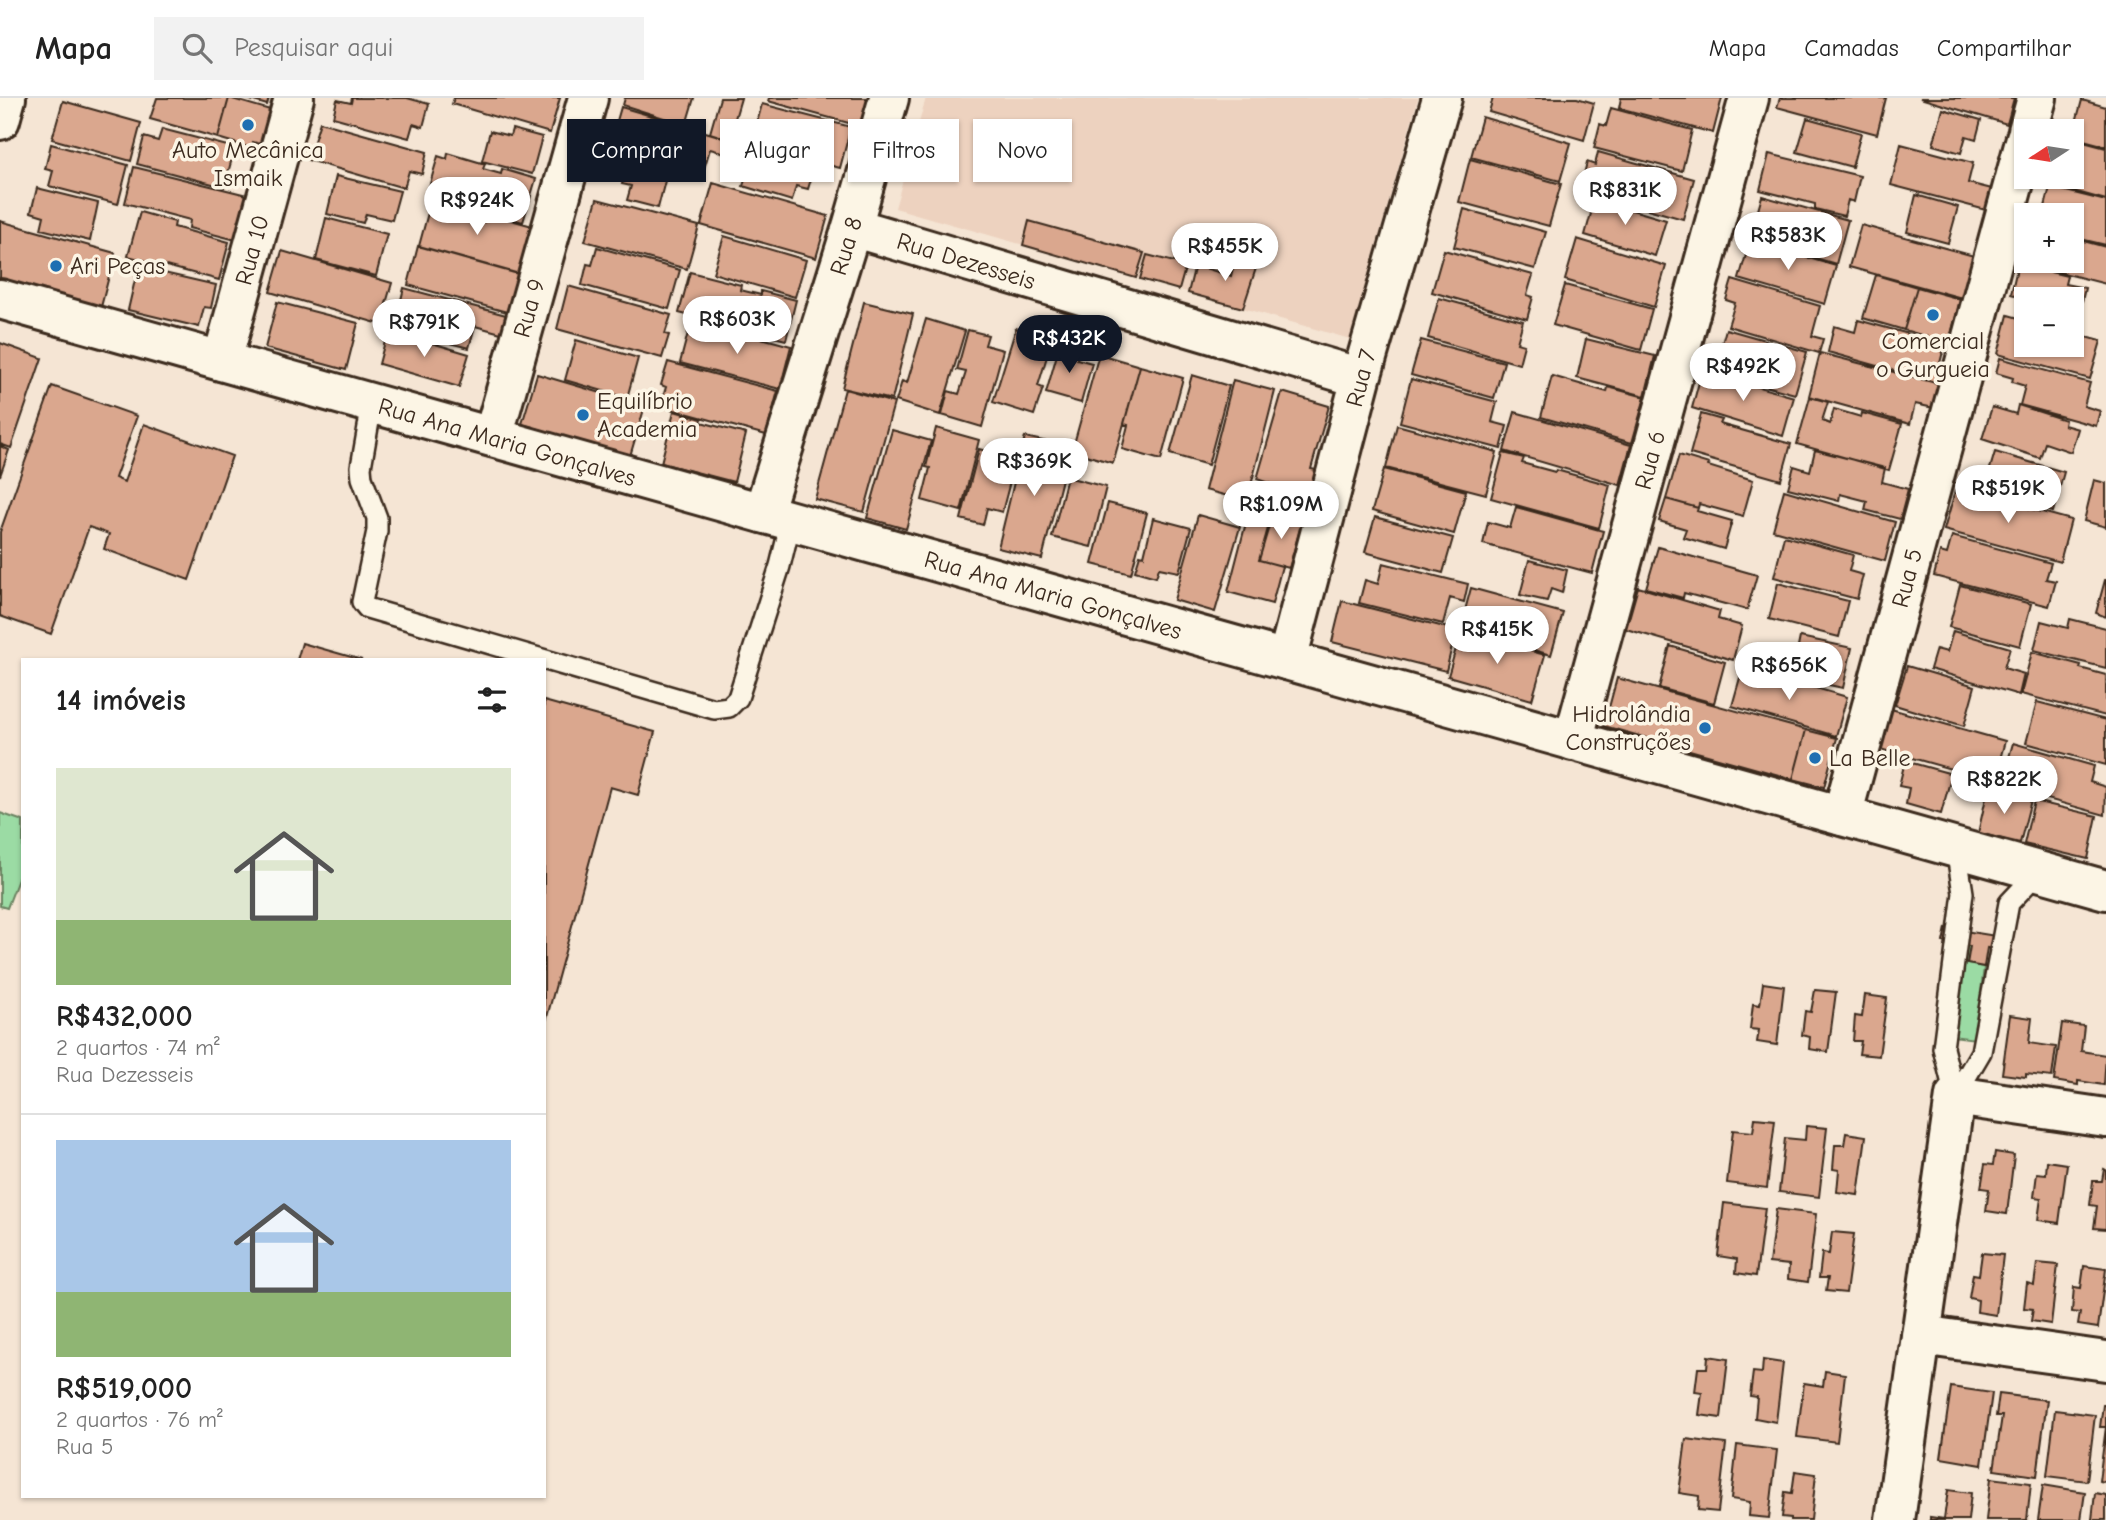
<!DOCTYPE html>
<html lang="pt">
<head>
<meta charset="utf-8">
<style>
  :root { --surface:#fff; --page:#f2f2f2; --text:#222; --muted:#767676; --line:#e0e0e0; --accent:#111827 }
  body { margin:0; font-family:"Comic Neue",sans-serif; background:var(--page); color:var(--text); height:100vh; display:flex; flex-direction:column; font-size:26px; white-space:nowrap }
  * { box-sizing:border-box; margin:0 }
  p { font-size:23px; color:var(--muted) }
  .icon { flex:none; width:38px; height:38px; fill:none; stroke:currentColor; stroke-width:2; stroke-linecap:round; stroke-linejoin:round }
  .map { position:relative; flex:1; overflow:hidden }
  .drawer { position:absolute; left:21px; top:560px; width:525px; height:840px; display:flex; flex-direction:column; background:var(--surface); border-radius:0px; box-shadow:0 2px 5px #0004 }
  .drawer>* { flex:none }
  .guide { position:absolute; left:567px; top:21px; width:665px; height:63px; display:flex; gap:14px }
  .needle { width:46px; rotate:258deg }
  .controls { position:absolute; left:2014px; top:21px; display:grid; gap:14px }
  .controls a { display:grid; place-items:center; width:70px; height:70px; border-radius:0px; background:var(--surface); box-shadow:0 2px 5px #0004; font-size:35px }
  .price { position:absolute; translate:-50% -60px; padding:0 16px; border-radius:24px; background:#fff; color:#222; font-size:23px; line-height:46px; filter:drop-shadow(0 2px 4px #0008) }
  .price::after { content:''; position:absolute; left:50%; top:42px; width:21px; height:16px; margin-left:-10px; background:inherit; clip-path:polygon(0 0,100% 0,50% 100%) }
  .price.on { background:var(--accent); color:#fff }
  ul { padding:0; list-style:none }
  li { display:grid; align-content:center; gap:14px; height:371px; padding:0 35px }
  li+li { border-top:2px solid var(--line) }
  li span { display:grid; place-items:center; height:217px; border-radius:0px; color:#555 }
  li>.icon { margin-inline-start:auto }
  span .icon { width:126px; height:126px; fill:#fffc; stroke-width:1 }
  li b { font-size:30px }
  h2 { display:flex; justify-content:space-between; align-items:center; height:84px; padding:0 35px; font-size:30px }
  .tag { padding:0 24px; border-radius:0px; background:var(--surface); box-shadow:0 2px 5px #0004; font-size:24px; line-height:63px }
  .tag.on { background:var(--accent); color:#fff }
  header { display:flex; align-items:center; gap:42px; box-sizing:border-box; height:98px; padding:0 35px; background:var(--surface); border-bottom:2px solid var(--line) }
  header strong { font-size:33px }
  nav { display:flex; gap:38px; margin-inline-start:auto; font-size:24px }
  .search { width:490px; height:63px; background:var(--page); display:flex; align-items:center; gap:18px; box-sizing:border-box; padding:0 24px; border-radius:0px; color:var(--muted); font-size:26px }
  .map>svg:first-child { display:block }
</style>
</head>
<body>
<header>
<strong>Mapa</strong>
<div class="search"><svg class="icon" aria-label="search" viewBox="0 0 24 24"><circle cx="10" cy="10" r="6"/><path d="M15 15l6 6"/></svg>Pesquisar aqui</div>
<nav><a>Mapa</a><a>Camadas</a><a>Compartilhar</a></nav>
</header>
<div class="map">
<svg width="2106" height="1422" viewBox="0 0 2106 1422">
  <rect width="100%" height="100%" fill="#f5e5d4"/>
  <filter id="ink" filterUnits="userSpaceOnUse"><feTurbulence type="fractalNoise" baseFrequency=".0143" numOctaves="2"/><feDisplacementMap in="SourceGraphic" scale="14" xChannelSelector="R" yChannelSelector="G"/><feConvolveMatrix kernelMatrix="1 2 1 2 8 2 1 2 1" color-interpolation-filters="sRGB"/></filter>
  <g filter="url(#ink)">
    <path fill="#edd2bf" d="M926 0H1418L1350 241 895 110Z"/>
    <path fill="#9bdba4" stroke="#6b8261" stroke-width="2" d="M0 715 23 723V768L7 810 0 808Z
      M1965 848H1970L1967 866 1984 869 1975 941 1952 938Z"/>
    <path fill="#daa78e" stroke="#3b2a1e" stroke-width="2" d="M157 0H229L218 40 150 21Z
      M229 0 277 14 268 48 253 44 251 50 218 40Z
      M244 0H269L267 7Z
      M352 0H407L429 6 423 29 413 26 409 40 333 19 337 2 351 5Z
      M454 0H560L550 35 452 6Z
      M625 0H694L686 27 623 7Z
      M720 0H741L729 41 710 35Z
      M769 0H874L867 30 768 3Z
      M1493 0H1577L1594 5 1584 42 1489 14Z
      M1621 0H1722L1713 35 1619 10Z
      M1780 0H1886L1877 36 1777 9Z
      M1920 0H2014L2007 26Z
      M2082 2 2106 9V48L2072 39Z
      M63 3 141 25 131 63 52 41Z
      M762 6 851 29 840 70 751 47Z
      M621 9 729 41 725 55 710 51 701 81 608 54Z
      M1611 10 1692 32 1682 73 1594 50 1600 26 1606 28Z
      M1943 11 1981 22 1976 41 1966 38 1961 55 1933 47Z
      M1482 19 1571 45 1560 83 1471 59Z
      M1807 20 1861 35 1852 69 1797 54Z
      M320 24 427 54 422 76 409 73 404 90 308 62Z
      M162 31 235 50 224 89 137 66 144 39 158 43Z
      M512 31 542 39 532 76 482 63 490 33 510 38Z
      M2072 41 2106 50V102L2070 92V89L2045 82 2046 79H2072Z
      M51 46 128 67 118 106 49 88 53 73 45 71Z
      M1901 46 1973 65 1968 85 1992 91 1986 112 1891 87Z
      M746 48 815 68 808 91 796 88 792 103 743 88 748 73 740 70Z
      M1598 54 1694 81 1683 121 1580 92 1587 64 1595 67Z
      M448 55 485 66 483 71 501 76 502 71 536 81 523 124 427 96 438 58 447 61Z
      M1769 56 1860 78 1854 104 1848 102 1844 118 1815 111V106L1760 92Z
      M1470 61 1561 86 1549 128 1459 104Z
      M628 64 667 75 658 110 627 102 631 88 622 86Z
      M134 69 247 97 236 142 189 130 190 122 125 105Z
      M336 78 400 93 392 122 366 116 363 125 327 116Z
      M713 85 828 118 816 160 701 127Z
      M2050 89 2106 103V147L2072 139V117H2043Z
      M37 90 98 105 90 143 41 131 44 118 31 114Z
      M1916 97 1958 109 1948 145 1907 134Z
      M1762 98 1848 122 1836 166 1750 141Z
      M432 100 470 110 468 119 484 124 486 115 536 129 523 177 419 148Z
      M597 101 699 128 687 171 585 143Z
      M1595 101 1666 122 1655 158 1585 137Z
      M1464 111 1546 134 1535 171 1454 149Z
      M140 114 175 124 174 129 229 144 219 182 128 158Z
      M326 120 387 136 376 178 316 162Z
      M0 123 115 155 101 209 0 181Z
      M1029 123 1144 155 1136 180 1023 147Z
      M1861 127 1974 158 1962 200 1849 169Z
      M724 138 806 162 795 199 713 175Z
      M2072 140 2106 149V186L2028 166 2029 163H2072Z
      M1577 141 1666 168 1654 209 1565 182Z
      M1750 143 1836 168 1825 206 1739 181Z
      M418 148 518 176 507 214 408 187Z
      M597 149 680 172 669 211 582 187 587 166 592 167Z
      M1444 152 1533 177 1527 197 1533 199 1527 221 1432 194Z
      M282 153 392 185 380 226 270 194Z
      M1147 157 1186 167 1179 192 1140 181Z
      M1236 158 1258 164 1243 210 1188 195 1195 167 1231 178Z
      M2018 166 2067 178 2065 186 2085 190 2077 225 2072 224V201H2029L2011 196Z
      M138 169 216 187 211 210 204 209 199 229 128 212Z
      M690 174 741 187 740 192 761 197V193L796 202 786 242 679 215Z
      M1876 177 1917 189 1904 232 1863 220Z
      M1732 182 1820 208 1812 238 1823 241 1819 255 1728 228 1735 205 1726 202Z
      M1565 187 1652 211 1641 252 1553 227Z
      M568 188 671 217 665 236 669 237 662 260 557 231Z
      M1917 189 1960 201 1949 245 1904 232Z
      M404 190 506 217 501 235 475 228 469 250 383 228 387 211 398 214Z
      M1439 200 1523 223 1517 245 1524 247 1519 266 1428 240Z
      M277 204 358 225 346 272 265 250Z
      M864 204 913 216 892 302 842 290Z
      M2008 217 2026 222V247H2072V235L2101 243 2090 281 1998 256Z
      M926 221 965 233 940 317 896 303 902 283 907 285Z
      M1858 222 1945 246 1935 284 1828 254 1834 228 1855 234Z
      M690 227 733 238 735 233 791 248 780 291 680 265Z
      M1016 230 1052 242 1038 288 1043 290 1034 317 993 304Z
      M1726 231 1807 254 1795 296 1714 274Z
      M388 232 469 256 459 289 379 266Z
      M968 232 988 237 985 247 1003 252 982 329 942 317 948 293 959 296 966 274 957 272Z
      M1586 241 1655 258 1645 298 1577 280Z
      M576 242 638 260 627 300 565 282Z
      M1421 242 1504 264 1494 300 1411 277Z
      M0 245 42 260 11 350 0 346Z
      M1060 246 1079 251 1077 261 1092 265 1081 305 1046 295Z
      M1820 255 1940 286 1934 310 1915 306 1910 326 1809 298Z
      M1099 256 1140 268 1113 365 1072 353Z
      M2000 260 2090 285 2084 308 2100 313 2096 328 2020 307 2025 288 2012 284 2013 280 1996 275Z
      M668 264 778 293 766 337 660 308 666 289 661 287Z
      M1140 268 1183 280 1161 362 1122 351 1128 327 1124 326Z
      M1702 273 1794 299 1783 338 1692 310Z
      M537 276 645 308 630 358 522 326Z
      M1192 277 1229 288 1208 367 1170 356Z
      M1552 278 1607 294 1608 289 1645 299 1632 345 1541 319Z
      M1411 281 1497 304 1492 324 1507 328 1501 351 1400 324Z
      M1233 282 1275 293 1247 403 1205 392Z
      M52 288 137 318 115 380 124 384 144 326 232 358 189 482 104 451 109 436 89 429 51 536 0 518V434Z
      M845 291 894 305 864 414 815 401Z
      M1282 294 1329 308 1311 371 1316 372 1303 418 1251 402 1255 390 1266 393 1269 385 1257 381Z
      M1810 299 1828 304 1822 323 1830 326 1834 311 1861 319 1862 315 1902 326 1889 372 1797 346Z
      M2018 307 2065 322 2064 327 2078 331 2071 354 2045 345 2040 360 1982 341 1992 309 2016 316Z
      M674 313 702 321 701 324 746 336 734 384 661 365Z
      M1515 314 1631 347 1620 387 1504 353Z
      M1701 316 1722 322 1720 326 1791 346 1781 382 1690 356Z
      M1397 327 1497 354 1486 396 1386 370Z
      M936 330 979 342 961 413 922 402 930 370 926 369Z
      M892 332 931 343 906 431 867 420Z
      M1025 339 1070 349 1042 461 998 450Z
      M0 348 9 352 0 378Z
      M979 351 1016 361 1002 414 987 410 983 427 961 421Z
      M1815 352 1885 370 1882 384 1908 391 1900 421 1865 412 1867 403 1840 396 1839 403 1788 390 1794 368 1810 373Z
      M1995 354 2064 374 2053 414 1983 394Z
      M1503 355 1524 360 1522 365 1555 374 1556 372 1610 387 1599 430 1491 400Z
      M1679 357 1709 366 1708 368 1753 382 1743 418 1699 406 1698 410 1666 401Z
      M1384 371 1466 393 1454 436 1372 413Z
      M1067 379 1106 389 1091 449 1052 439Z
      M2094 382 2106 385V429L2084 423Z
      M1956 390 2071 422 2060 464 1944 432Z
      M1784 392 1895 424 1885 463 1773 432Z
      M1666 401 1698 410 1697 413 1732 423 1724 451 1683 439 1686 431 1659 423Z
      M1108 405 1147 415 1131 476 1092 466Z
      M1516 409 1603 433 1592 475 1483 446 1488 424 1510 430Z
      M1273 415 1302 424 1289 470 1259 462Z
      M1198 417 1240 429 1215 514 1174 502Z
      M1248 417 1270 423 1259 462 1282 468 1272 506 1228 494Z
      M1375 419 1453 440 1443 475 1365 454Z
      M1153 420 1191 430 1179 474 1159 470 1156 479 1135 473 1140 457 1144 458Z
      M1784 438 1853 457 1849 473 1863 477 1857 501 1774 479Z
      M1952 438 2051 465 2046 481 2056 483 2049 508 1934 478 1940 454 1947 456Z
      M1658 449 1757 477 1747 512 1684 495 1683 500 1646 490Z
      M1529 462 1567 472 1562 495 1551 491 1547 503 1520 497Z
      M1383 465 1468 486 1464 504 1450 500 1443 526 1359 505 1365 482 1378 486Z
      M2105 482H2106V519L2096 515Z
      M1778 485 1848 503 1839 539 1769 521Z
      M1960 487 2031 506 2020 548 1949 529Z
      M1638 489 1720 513 1718 521 1742 528 1733 562 1626 531Z
      M1471 490 1563 515 1551 557 1460 531Z
      M1342 503 1456 532 1446 573 1332 544Z
      M2070 521 2106 530V570L2034 552 2041 523 2068 530Z
      M1461 533 1545 557 1532 602 1448 578Z
      M1953 533 2010 550 2004 570 2024 576 2019 597 1930 571 1936 551 1947 554Z
      M1800 539 1852 550 1843 590 1792 579Z
      M302 545 362 562H297Z
      M1670 548 1725 564 1714 605 1659 590Z
      M2032 554 2081 567 2080 570 2106 577V618L2021 596Z
      M1907 568 1975 588 1964 628 1895 607Z
      M1743 569 1847 599 1836 638 1732 608Z
      M1617 580 1806 632 1793 681 1604 628Z
      M544 603 655 634 638 697 610 689 544 930Z
      M2037 604 2106 622V667L2026 645Z
      M1891 611 2005 643 1994 683 1880 651Z
      M1806 632 1837 640 1824 689 1793 681Z
      M2013 645 2094 668 2090 684 2106 689 2105 717 2001 688Z
      M1905 663 1952 676 1941 716 1906 706 1909 690 1899 688Z
      M1988 691 2031 702 2020 745 1978 735Z
      M2034 703 2097 718 2088 761 2024 746Z
      M1946 830 1996 838 1993 851 1987 850 1984 869 1967 866 1970 848 1943 844Z
      M1763 885 1784 888 1777 947 1757 944 1759 932 1750 931 1753 906 1760 907Z
      M1815 892 1836 894 1828 954 1809 951 1810 939 1802 937 1805 913 1811 914Z
      M1865 897 1887 900 1879 958 1859 956 1861 943H1853L1855 918 1862 919Z
      M2010 917 2032 920 2029 945 2056 949 2052 979 2026 976V979L2002 976Z
      M2062 925 2084 928 2081 953 2106 957 2104 987 2078 983V987L2054 983Z
      M1755 1020 1775 1022 1767 1090 1727 1085 1733 1032 1753 1034Z
      M1806 1028 1827 1030 1819 1099 1779 1094 1785 1040 1805 1042Z
      M1846 1035 1866 1038 1858 1097 1837 1094 1839 1072 1833 1071 1835 1047H1844Z
      M1995 1054 2014 1057 2007 1116 1986 1113 1989 1091 1981 1090 1985 1066 1993 1067Z
      M2047 1063 2067 1066 2059 1125 2038 1122 2041 1100 2034 1099 2037 1075 2046 1076Z
      M2104 1071 2106 1072V1131L2094 1130 2097 1108 2090 1107 2093 1083H2102Z
      M1724 1105 1765 1110 1756 1178 1736 1175 1737 1161 1718 1158Z
      M1776 1111 1816 1116 1808 1184 1788 1181 1789 1167 1769 1165Z
      M1832 1134 1854 1136 1846 1195 1826 1193 1828 1180H1819L1822 1155 1829 1156Z
      M1982 1155 2003 1157 1996 1217 1977 1214 1978 1202 1969 1200 1973 1176 1979 1177Z
      M2037 1165 2058 1167 2051 1226 2031 1223 2033 1211 2024 1210 2027 1185 2034 1187Z
      M2084 1168 2106 1171 2098 1230 2078 1227 2080 1215 2072 1214 2074 1189 2081 1190Z
      M1708 1258 1728 1261 1721 1320 1699 1317 1702 1295 1695 1294 1698 1270H1707Z
      M1763 1262 1783 1265 1776 1324 1755 1320 1757 1299 1750 1298 1753 1274 1762 1275Z
      M1825 1273 1845 1276 1837 1344 1797 1339 1804 1285 1823 1288Z
      M1951 1289 1992 1295 1982 1367 1941 1360Z
      M1999 1296 2047 1302 2037 1378 1994 1372 2002 1318H1996Z
      M2103 1307H2106V1384L2099 1383 2106 1329H2100Z
      M2055 1312 2095 1317 2087 1383 2047 1378Z
      M1686 1341 1726 1346 1718 1414 1698 1412 1699 1398 1679 1395Z
      M1737 1347 1777 1352 1769 1420 1749 1418 1750 1404 1731 1401Z
      M1795 1373 1816 1376 1811 1422H1791V1420L1782 1419 1785 1394 1792 1395Z
      M1991 1380 2031 1385 2027 1422H1986Z
      M2043 1387 2085 1394 2081 1422H2038Z
      M1948 1392 1971 1395 1968 1422H1930V1419L1944 1421Z
      M2095 1395 2106 1397V1422H2092Z"/>
    <g fill="none" stroke-linecap="round" stroke-linejoin="round">
      <g stroke="#3b2a1e" stroke-width="24">
        <path id="service" d="M372 306 361 369 362 380 377 420V433L362 504 367 510 714 611 729 609 738 600 780 468 791 423
          M1955 998 1943 950 1963 795 1956 750
          M1955 998 1981 954 2009 805 2039 773"/>
      </g>
      <g stroke="#3b2a1e" stroke-width="44">
        <path id="minor" d="M0 22 6 0
          M2028 33 2037 0
          M852 129 1361 280
          M222 263 294 0
          M493 339 588 0
          M763 415 852 129 889 0
          M1287 562 1361 280 1442 0
          M1573 643 1749 0
          M1842 718 2026 40
          M1921 1237 2106 1263
          M1895 1422 1955 998 2106 1020"/>
      </g>
      <g stroke="#3b2a1e" stroke-width="44">
        <path id="tertiary" d="M0 201 2106 792"/>
      </g>
      <use href="#service" stroke="#fcf5e5" stroke-width="19"/>
      <use href="#minor" stroke="#fcf5e5" stroke-width="38"/>
      <use href="#tertiary" stroke="#fcf5e5" stroke-width="38"/>
    </g>
  </g>
  <g fill="#1f6fb2" stroke="#fcf5e5" stroke-width="2.5">
    <circle cx="248" cy="27" r="7"/>
    <circle cx="56" cy="168" r="7"/>
    <circle cx="1933" cy="217" r="7"/>
    <circle cx="583" cy="317" r="7"/>
    <circle cx="1705" cy="630" r="7"/>
    <circle cx="1815" cy="660" r="7"/>
  </g>
  <g text-anchor="middle" stroke-width="7" stroke-linejoin="round" paint-order="stroke">
    <g font-size="24" fill="#3b2a1e" stroke="#fcf5e5" text-anchor="start">
      <text x="248" y="60" text-anchor="middle">Auto Mecânica<tspan x="248" dy="28">Ismaik</tspan></text>
      <text x="70" y="176">Ari Peças</text>
      <text x="1933" y="251" text-anchor="middle">Comercial<tspan x="1933" dy="28">o Gurgueia</tspan></text>
      <text x="597" y="311">Equilíbrio<tspan x="597" dy="28">Academia</tspan></text>
      <text x="1691" y="624" text-anchor="end">Hidrolândia<tspan x="1691" dy="28">Construções</tspan></text>
      <text x="1829" y="668">La Belle</text>
    </g>
    <g font-size="24" fill="#3b2a1e" stroke="#fcf5e5">
      <text transform="translate(846 148) rotate(-73)" y="8">Rua 8</text>
      <text transform="translate(252 152) rotate(-75)" y="8">Rua 10</text>
      <text transform="translate(966 163) rotate(17)" y="8">Rua Dezesseis</text>
      <text transform="translate(529 210) rotate(-74)" y="8">Rua 9</text>
      <text transform="translate(1361 280) rotate(-75)" y="8">Rua 7</text>
      <text transform="translate(507 344) rotate(16)" y="8">Rua Ana Maria Gonçalves</text>
      <text transform="translate(1650 362) rotate(-75)" y="8">Rua 6</text>
      <text transform="translate(1907 480) rotate(-75)" y="8">Rua 5</text>
      <text transform="translate(1053 497) rotate(16)" y="8">Rua Ana Maria Gonçalves</text>
    </g>
  </g>
</svg>
<div class="controls">
<a><svg class="needle" viewBox="-14 -14 28 28"><path d="M0-13l5 13h-10z" fill="#e53935"/><path d="M0 13l5-13h-10z" fill="#767676"/></svg></a>
<a>+</a>
<a>−</a>
</div>
<b class="price" style="left:1625px;top:129px">R$831K</b>
<b class="price" style="left:477px;top:139px">R$924K</b>
<b class="price" style="left:1788px;top:174px">R$583K</b>
<b class="price" style="left:1225px;top:185px">R$455K</b>
<b class="price" style="left:737px;top:258px">R$603K</b>
<b class="price" style="left:424px;top:261px">R$791K</b>
<b class="price on" style="left:1069px;top:277px">R$432K</b>
<b class="price" style="left:1743px;top:305px">R$492K</b>
<b class="price" style="left:1034px;top:400px">R$369K</b>
<b class="price" style="left:2008px;top:427px">R$519K</b>
<b class="price" style="left:1281px;top:443px">R$1.09M</b>
<b class="price" style="left:1497px;top:568px">R$415K</b>
<b class="price" style="left:1789px;top:604px">R$656K</b>
<b class="price" style="left:2004px;top:718px">R$822K</b>
<div class="guide">
<a class="tag on">Comprar</a>
<a class="tag">Alugar</a>
<a class="tag">Filtros</a>
<a class="tag">Novo</a>
</div>
<section class="drawer">
<h2>14 imóveis<svg class="icon" aria-label="filters" viewBox="0 0 24 24"><path d="M4 7h16M4 17h16"/><circle cx="9" cy="7" r="2"/><circle cx="15" cy="17" r="2"/></svg></h2>
<ul>
<li><span style="background:linear-gradient(#dfe7d0 70%,#8fb573 0)"><svg class="icon" aria-label="home" viewBox="0 0 24 24"><path d="M3 11l9-7 9 7M6 9v11h12V9"/></svg></span><div><b>R$432,000</b><p>2 quartos · 74 m²</p><p>Rua Dezesseis</p></div></li>
<li><span style="background:linear-gradient(#a9c7e8 70%,#8fb573 0)"><svg class="icon" aria-label="home" viewBox="0 0 24 24"><path d="M3 11l9-7 9 7M6 9v11h12V9"/></svg></span><div><b>R$519,000</b><p>2 quartos · 76 m²</p><p>Rua 5</p></div></li>
</ul>
</section>
</div>
</body>
</html>
